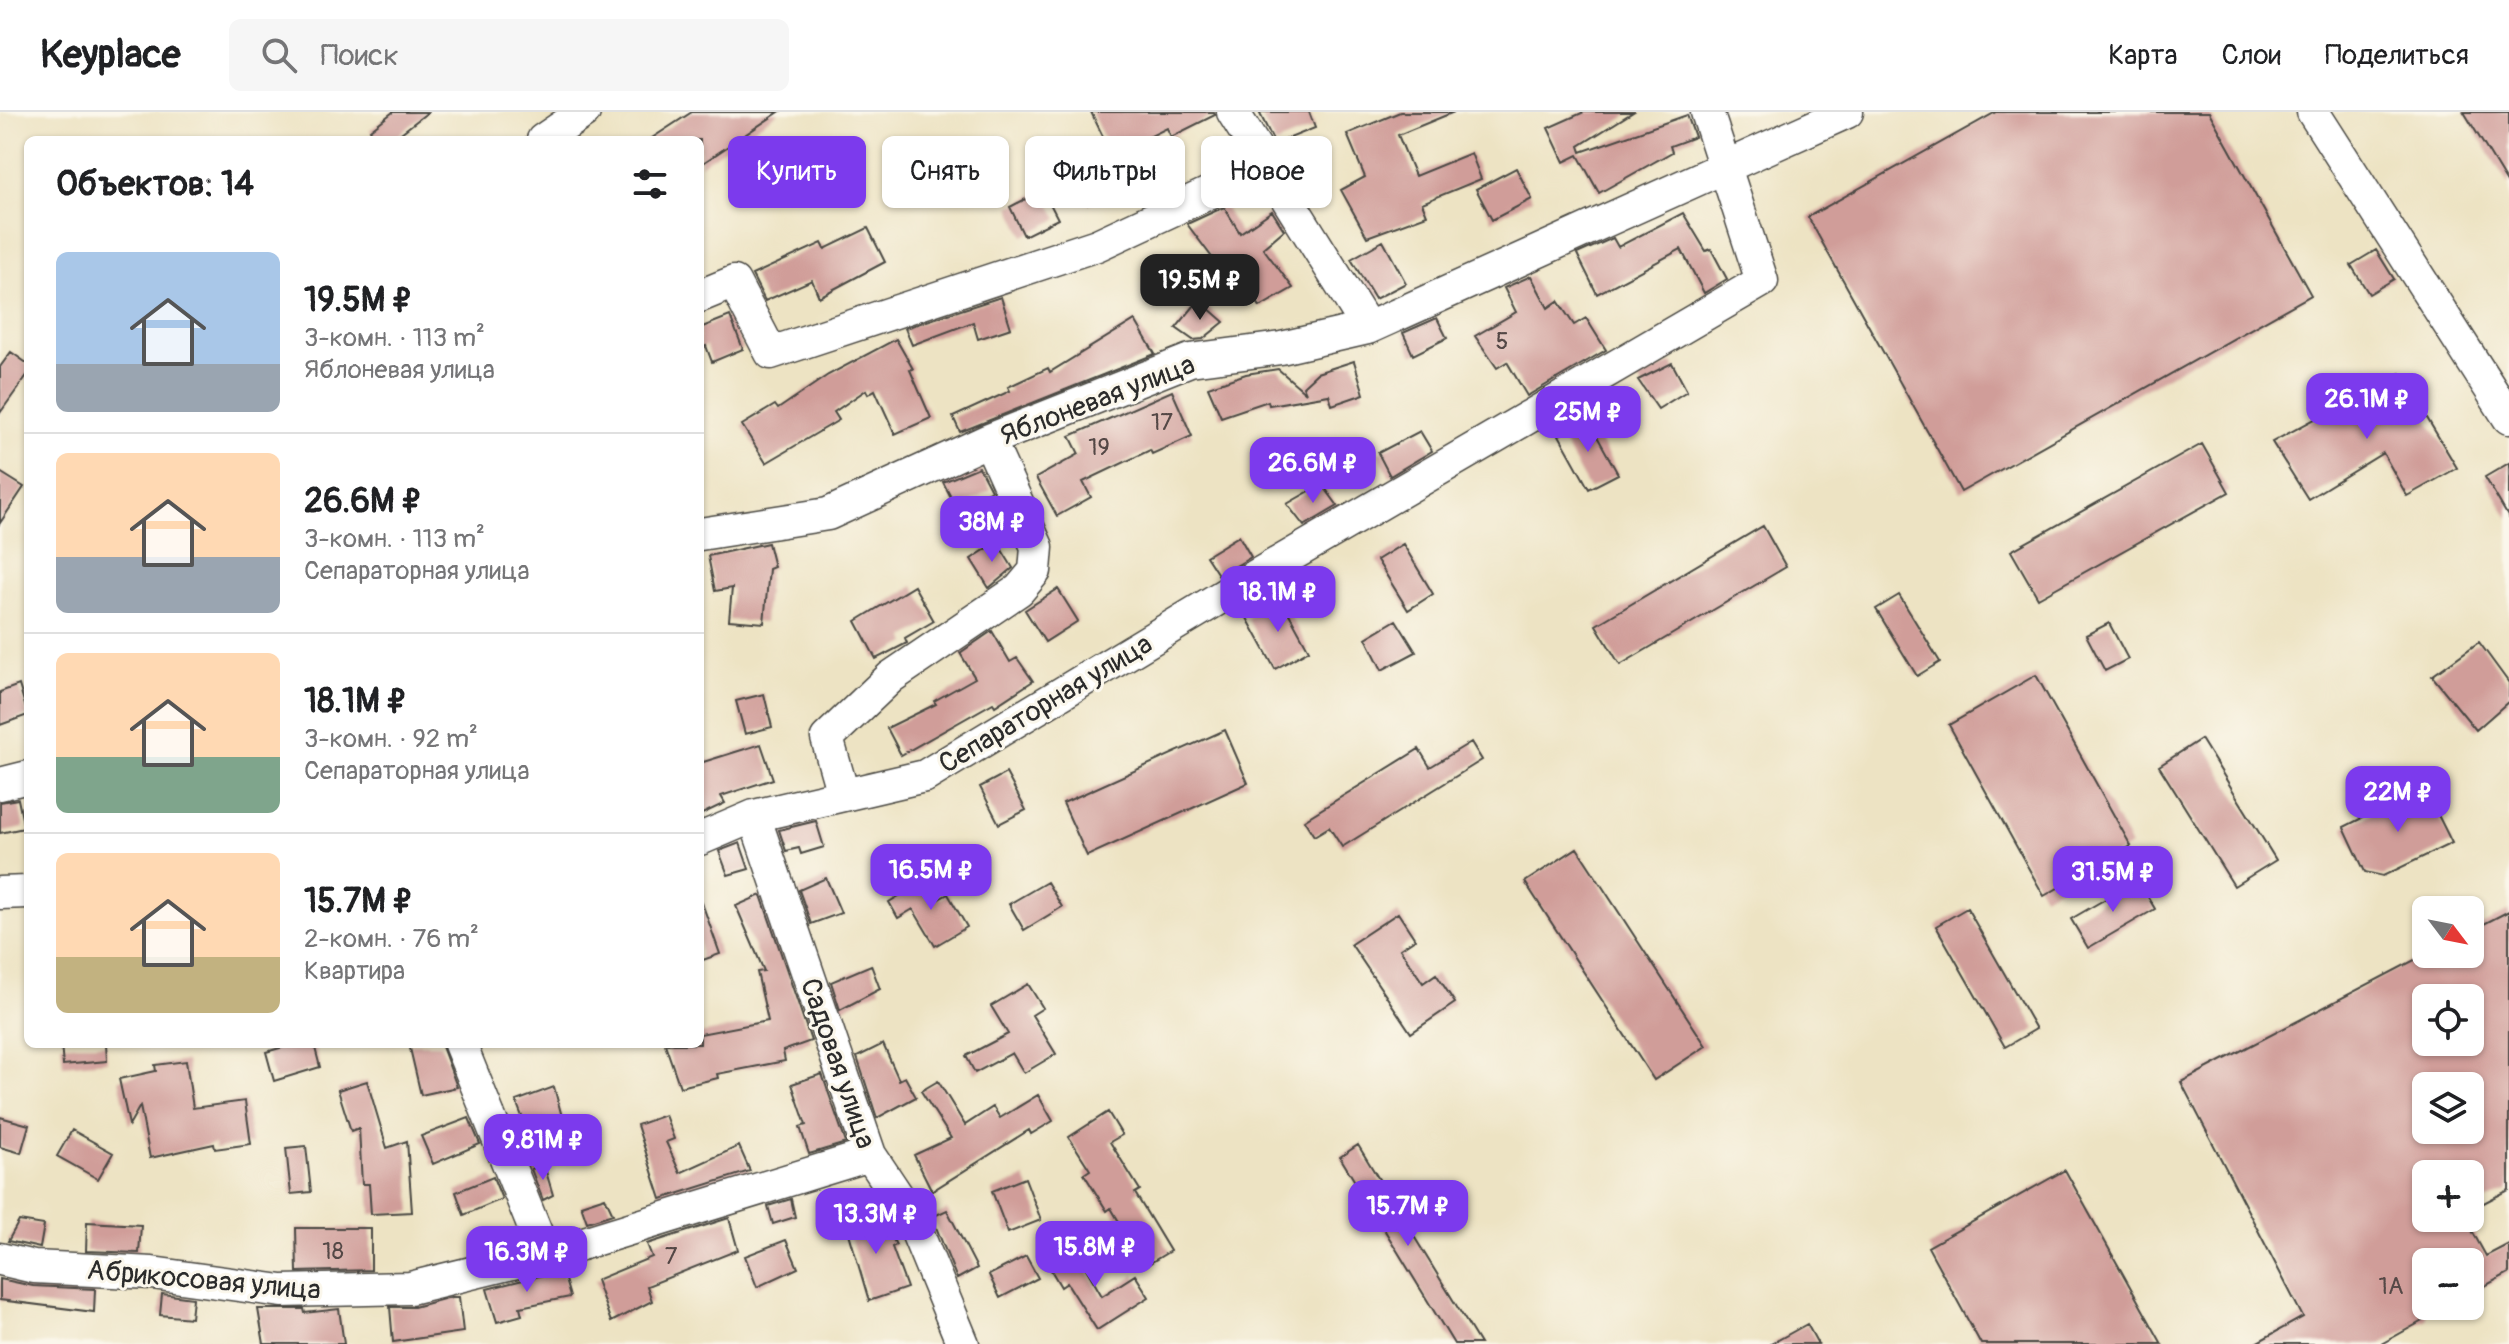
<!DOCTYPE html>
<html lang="ru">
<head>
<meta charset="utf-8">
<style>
  :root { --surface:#fff; --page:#f6f6f6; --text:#202124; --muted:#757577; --line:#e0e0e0; --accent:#7c3aed }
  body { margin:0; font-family:Pangolin,sans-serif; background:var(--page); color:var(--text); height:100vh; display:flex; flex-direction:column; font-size:30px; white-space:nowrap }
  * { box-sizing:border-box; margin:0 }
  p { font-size:26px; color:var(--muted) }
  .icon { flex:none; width:44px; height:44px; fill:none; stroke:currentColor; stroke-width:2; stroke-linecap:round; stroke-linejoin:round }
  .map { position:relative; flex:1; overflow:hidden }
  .sheet { position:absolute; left:24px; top:24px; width:680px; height:912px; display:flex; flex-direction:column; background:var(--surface); border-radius:12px; box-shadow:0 2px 6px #0004 }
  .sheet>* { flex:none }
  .banner { position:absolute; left:728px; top:24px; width:760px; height:72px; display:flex; gap:16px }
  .needle { width:52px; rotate:122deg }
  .buttons { position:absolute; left:2412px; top:784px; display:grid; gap:16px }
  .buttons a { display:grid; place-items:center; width:72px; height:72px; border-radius:12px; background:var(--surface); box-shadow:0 2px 6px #0004; font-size:40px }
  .price { position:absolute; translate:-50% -68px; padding:0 18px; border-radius:16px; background:var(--accent); color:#fff; font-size:26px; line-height:52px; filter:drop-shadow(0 2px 4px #0008) }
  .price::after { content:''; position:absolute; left:50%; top:48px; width:24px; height:18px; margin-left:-12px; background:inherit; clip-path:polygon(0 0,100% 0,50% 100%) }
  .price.current { background:#222; color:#fff }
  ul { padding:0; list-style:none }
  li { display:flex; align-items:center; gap:24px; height:200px; padding:0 32px }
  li+li { border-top:2px solid var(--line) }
  li span { display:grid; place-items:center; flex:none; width:224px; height:160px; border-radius:12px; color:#555 }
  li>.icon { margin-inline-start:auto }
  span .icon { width:96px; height:96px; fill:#fffc; stroke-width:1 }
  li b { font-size:34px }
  h2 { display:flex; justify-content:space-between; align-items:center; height:96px; padding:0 32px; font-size:34px }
  .chip { padding:0 28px; border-radius:12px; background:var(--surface); box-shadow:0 2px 6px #0004; font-size:28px; line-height:72px }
  .chip.current { background:var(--accent); color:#fff }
  header { display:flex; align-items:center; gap:48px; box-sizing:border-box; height:112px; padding:0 40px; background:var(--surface); border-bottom:2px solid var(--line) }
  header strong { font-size:38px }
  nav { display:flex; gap:44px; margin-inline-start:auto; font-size:28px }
  .search { width:560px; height:72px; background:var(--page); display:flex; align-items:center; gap:20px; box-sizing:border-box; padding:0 28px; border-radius:12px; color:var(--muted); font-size:30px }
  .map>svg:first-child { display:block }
</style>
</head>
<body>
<header>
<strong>Keyplace</strong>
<div class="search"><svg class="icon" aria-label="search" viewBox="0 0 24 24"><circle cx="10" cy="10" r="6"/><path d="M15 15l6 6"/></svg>Поиск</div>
<nav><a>Карта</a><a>Слои</a><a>Поделиться</a></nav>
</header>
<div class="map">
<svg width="2509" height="1232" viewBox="0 0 2509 1232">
  <rect width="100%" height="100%" fill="#fbf7ec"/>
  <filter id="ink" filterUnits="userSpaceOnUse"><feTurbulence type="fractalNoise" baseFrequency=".0125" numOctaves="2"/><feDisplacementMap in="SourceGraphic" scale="16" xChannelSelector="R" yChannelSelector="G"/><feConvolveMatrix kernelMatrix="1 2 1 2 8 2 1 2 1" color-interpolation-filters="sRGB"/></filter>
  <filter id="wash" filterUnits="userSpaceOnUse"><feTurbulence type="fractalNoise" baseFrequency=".006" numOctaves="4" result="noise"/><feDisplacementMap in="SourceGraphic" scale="32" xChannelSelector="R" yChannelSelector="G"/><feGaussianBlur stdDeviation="1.8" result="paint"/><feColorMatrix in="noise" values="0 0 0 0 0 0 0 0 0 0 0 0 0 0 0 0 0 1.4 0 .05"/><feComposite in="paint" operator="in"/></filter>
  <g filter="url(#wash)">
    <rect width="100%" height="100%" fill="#ede3c3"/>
    <g id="blocks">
      <path fill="#d09d99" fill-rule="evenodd" d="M393 0H428L392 28H377L370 18Z
        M692 0H779L700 53V28H649Z
        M1091 0H1214L1215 3 1171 25 1167 16 1112 43Z
        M1259 0H1309L1315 16 1275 32Z
        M1400 0H1454L1398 23 1415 64 1471 41 1481 67 1422 91 1427 103 1367 125 1341 78 1365 65 1347 22Z
        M1584 0H1633L1579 34 1581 40 1687 3 1695 25 1670 34 1672 40 1599 81 1578 43 1564 50 1548 16Z
        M1996 0H2209L2311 183 1961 380 1808 105Z
        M2464 0H2509V74Z
        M1113 55 1123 73 1088 92 1078 73Z
        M1516 56 1532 87 1492 108 1476 77Z
        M1167 60 1176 75 1152 86 1145 72Z
        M1043 78 1058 107 1024 124 1010 95Z
        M1224 95 1240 121 1272 99 1284 118 1263 136 1293 176 1260 195 1240 159 1229 168 1187 112Z
        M1683 101 1706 139 1711 137 1727 167 1704 181 1681 137 1597 182 1577 142 1613 126 1618 135Z
        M868 116 885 150 819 185 812 168 765 189 752 163 822 131 825 137Z
        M1383 129 1406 171 1375 187 1351 147Z
        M2376 138 2394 167 2369 182 2351 153Z
        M1531 164 1548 196 1558 189 1574 213 1586 206 1606 238 1527 284 1507 250 1497 256 1475 224 1516 200 1504 176Z
        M1001 185 1011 216 978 227 973 210 912 233 905 216Z
        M1199 188 1224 210 1203 227 1193 228 1176 216Z
        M730 204 743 237 712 250 706 234 700 237V216Z
        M1437 206 1447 226 1413 243 1403 221Z
        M1135 208 1155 242 960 320 953 305 1010 279 1008 275 1048 256 1050 260Z
        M896 227 913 257 910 258 931 306 895 322 875 278 868 282 866 278 834 300 839 308 766 351 742 313 775 293 778 297 828 263Z
        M11 240 28 252V262L0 301V255Z
        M1354 249 1364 282 1332 293 1329 283 1269 293 1268 289 1221 305 1208 275 1246 262 1278 257 1306 281 1303 274 1317 261Z
        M1672 251 1687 279 1658 297 1638 268Z
        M2400 261 2457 356 2407 384 2383 341 2308 387 2272 330Z
        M1172 279 1192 324 1152 342 1150 338 1083 370 1091 385 1057 404 1036 366 1079 342 1070 324Z
        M1588 308 1618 362 1589 377 1559 323Z
        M1420 319 1432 339 1390 364 1378 341Z
        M2202 332 2229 380 2038 486 2011 439Z
        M2509 351V406L2485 365Z
        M979 355 991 378 957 397 943 370Z
        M0 360 24 375 0 411Z
        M1322 372 1338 394 1304 414 1287 392Z
        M1763 414 1786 455 1620 553 1596 513Z
        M1239 424 1251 445 1219 464 1206 444Z
        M997 430 1013 456 989 476 971 447Z
        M768 431 774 455 769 457 764 511 729 508 732 476 715 479 708 444Z
        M1403 432 1433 482 1408 498 1377 448Z
        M914 474 934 509 905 526 907 531 876 547 856 509Z
        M1058 477 1078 509 1045 530 1025 498Z
        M1899 483 1940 550 1917 564 1876 497Z
        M1281 487 1309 538 1275 557 1247 506Z
        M1396 508 1416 540 1382 558 1366 526Z
        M2109 511 2128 547 2105 559 2086 523Z
        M992 519 1010 550 1017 546 1033 569 995 594 993 591 901 643 887 616 936 592 934 589 975 566 960 541Z
        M2479 530 2509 571V589L2476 618 2432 564Z
        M2036 563 2131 734 2044 784 1949 613Z
        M19 573 28 603 0 613V580Z
        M764 582 772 615 745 622 736 589Z
        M1225 618 1248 671 1087 744 1063 691Z
        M2201 627 2276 748 2234 774 2159 654Z
        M1471 630 1482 648 1342 735 1329 715 1314 724 1304 708 1419 637 1430 655Z
        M761 632 773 667 721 684 725 691 700 703V651Z
        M1006 661 1026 698 999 712 980 675Z
        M2424 675 2452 731 2383 764 2365 760 2344 715Z
        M18 687 24 716 0 721V690Z
        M816 709 824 735 801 742 799 736 786 739 779 718Z
        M740 731 749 757 728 763 719 739Z
        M1577 736 1706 934 1654 968 1525 770Z
        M826 766 841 801 811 812 799 778Z
        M927 767 939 787 948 782 967 815 935 834 913 797 898 806 889 790Z
        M2138 768 2155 797 2088 836 2071 807Z
        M1047 770 1062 795 1024 818 1009 792Z
        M761 783 811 929 783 939 785 949 717 962 718 966 680 975 665 932H700V922L768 909 757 860 764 859 736 794Z
        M702 791 720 842 700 849V792Z
        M1967 796 2036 917 2005 935 1936 814Z
        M2509 799V1078L2470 1098V1062H2426V1106H2465L2486 1144 2509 1132V1161L2470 1182V1150H2426V1207L2381 1232H2254L2303 1205 2181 970 2426 842H2470V819ZM2426 886H2470V930H2426ZM2426 974H2470V1018H2426Z
        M1398 801 1415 827 1400 837 1423 871 1436 862 1455 891 1411 921 1351 832Z
        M871 853 880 877 840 898 831 870Z
        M1028 872 1043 896 1032 903 1056 942 1024 961 1012 941 975 961 966 944 1008 922 991 894Z
        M61 932H106L107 949 63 953Z
        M294 932H314L320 955 274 969 266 940Z
        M409 932H441L457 975 421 983Z
        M883 932 899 968 905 965 916 985 877 1006 857 945Z
        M186 949 193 996 245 989 251 1032 215 1037 214 1032 150 1046 140 994 129 1013 119 967 156 959 155 953Z
        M822 962 846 1031 809 1042 800 1015 806 1013 792 972Z
        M367 969 387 1036 407 1029 412 1100 371 1102 369 1072H362L359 1016 351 1019 338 978Z
        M938 969 965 1013 993 995 1000 1006 1038 983 1053 1009 1031 1022 1029 1018 932 1079 914 1043 951 1026 921 979Z
        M554 975 565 1016 530 1025 516 989Z
        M1108 1000 1122 1023 1110 1030 1140 1078 1135 1081 1170 1139 1145 1154 1111 1096 1107 1099 1084 1062 1090 1058 1069 1025Z
        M665 1003 674 1027 666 1030 680 1061 739 1034 750 1059 661 1087 637 1013Z
        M0 1005 29 1013 21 1041 0 1035Z
        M469 1006 480 1032 433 1052 421 1024Z
        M72 1018 113 1041 98 1067 57 1044Z
        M1358 1033 1480 1232H1454L1340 1045Z
        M306 1034 311 1080 291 1082 286 1036Z
        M544 1053 553 1083 543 1088 531 1057Z
        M2065 1058 2162 1232H1981L1928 1135Z
        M493 1065 502 1087 464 1103 456 1080Z
        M1025 1066 1041 1108 1008 1121 992 1079Z
        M605 1085 613 1102 587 1110 581 1093Z
        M791 1087 795 1105 773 1112 768 1094Z
        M878 1098 896 1133 892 1135 907 1176 869 1189 846 1111Z
        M947 1098 977 1156 957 1167 932 1105Z
        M729 1106 738 1138 647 1174 652 1189 611 1210 596 1168 652 1145 647 1132Z
        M19 1109 44 1113 40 1136 8 1129Z
        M87 1110 141 1113 139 1141 86 1139Z
        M296 1116H371V1158L297 1160Z
        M786 1128 798 1156 757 1175 745 1144Z
        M1072 1132 1102 1184 1135 1163 1149 1185 1097 1218 1067 1171 1061 1175 1045 1148Z
        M1026 1144 1038 1166 1000 1186 989 1163Z
        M559 1159 563 1161 570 1185 520 1195 522 1203 497 1210 487 1177Z
        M0 1167 33 1174 95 1177 94 1200 0 1188Z
        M162 1182 193 1186 191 1206 160 1203Z
        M451 1185H459L463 1220 393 1230 390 1195H414Z
        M258 1197H304L305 1201 339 1197 344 1232H264Z
        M1807 1212 1818 1232H1771Z"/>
    </g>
  </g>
  <g filter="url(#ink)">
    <use href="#blocks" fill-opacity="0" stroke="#484742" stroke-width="2"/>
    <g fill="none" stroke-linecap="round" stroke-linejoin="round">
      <g stroke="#484742" stroke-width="35">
        <path id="minor" d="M1233 0 1368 216
          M2313 0 2509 306
          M543 28 584 0
          M700 184 734 170 771 241 1097 133 1269 53
          M700 422 828 402 989 328 1190 248 1281 236 1368 216 1847 0
          M0 672 28 665
          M843 682 827 626 891 565 1019 478 1035 459 1037 435 989 328
          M754 704 870 1043 910 1103 963 1232
          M700 727 754 704 925 664 1254 465 1762 169 1707 0
          M0 781 28 780
          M460 932 545 1143
          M0 1147 34 1155 152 1161 282 1179 410 1176 545 1143 870 1043"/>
      </g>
      <use href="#minor" stroke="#fff" stroke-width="32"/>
    </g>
  </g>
  <g text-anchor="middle" stroke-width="6" stroke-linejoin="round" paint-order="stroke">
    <g font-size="24" fill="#544846">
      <text x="1502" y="237">5</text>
      <text x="1162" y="318">17</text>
      <text x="1099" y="343">19</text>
      <text x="333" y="1147">18</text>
      <text x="671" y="1152">7</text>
      <text x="2391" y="1182">1А</text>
    </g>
    <g font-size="28" fill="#2b2b2b" stroke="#fbf7ec">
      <text transform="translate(1097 287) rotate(-21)" y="10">Яблоневая улица</text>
      <text transform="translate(1045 591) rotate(-31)" y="10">Сепараторная улица</text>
      <text transform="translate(839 951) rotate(71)" y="10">Садовая улица</text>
      <text transform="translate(204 1167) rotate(5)" y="10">Абрикосовая улица</text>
    </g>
  </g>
</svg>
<div class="buttons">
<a><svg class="needle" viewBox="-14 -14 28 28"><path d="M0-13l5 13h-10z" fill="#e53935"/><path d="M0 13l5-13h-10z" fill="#757577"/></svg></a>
<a><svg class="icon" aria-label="locate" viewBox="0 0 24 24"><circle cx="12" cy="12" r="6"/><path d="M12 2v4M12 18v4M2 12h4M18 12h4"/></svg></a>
<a><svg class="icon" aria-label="layers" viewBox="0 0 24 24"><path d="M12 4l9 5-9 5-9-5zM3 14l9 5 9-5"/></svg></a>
<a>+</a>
<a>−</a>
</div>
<b class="price current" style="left:1200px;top:210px">19.5M ₽</b>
<b class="price" style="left:2367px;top:329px">26.1M ₽</b>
<b class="price" style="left:1588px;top:342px">25M ₽</b>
<b class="price" style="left:1313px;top:393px">26.6M ₽</b>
<b class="price" style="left:992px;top:452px">38M ₽</b>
<b class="price" style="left:1278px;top:522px">18.1M ₽</b>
<b class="price" style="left:2398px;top:722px">22M ₽</b>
<b class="price" style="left:931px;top:800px">16.5M ₽</b>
<b class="price" style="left:2113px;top:802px">31.5M ₽</b>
<b class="price" style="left:543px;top:1070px">9.81M ₽</b>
<b class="price" style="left:1408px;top:1136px">15.7M ₽</b>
<b class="price" style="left:876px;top:1144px">13.3M ₽</b>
<b class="price" style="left:1095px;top:1177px">15.8M ₽</b>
<b class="price" style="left:527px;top:1182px">16.3M ₽</b>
<div class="banner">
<a class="chip current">Купить</a>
<a class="chip">Снять</a>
<a class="chip">Фильтры</a>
<a class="chip">Новое</a>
</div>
<section class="sheet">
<h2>Объектов: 14<svg class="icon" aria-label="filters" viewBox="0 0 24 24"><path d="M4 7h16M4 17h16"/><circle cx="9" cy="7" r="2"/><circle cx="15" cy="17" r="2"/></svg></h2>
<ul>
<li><span style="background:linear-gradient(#a9c7e8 70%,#9aa5b1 0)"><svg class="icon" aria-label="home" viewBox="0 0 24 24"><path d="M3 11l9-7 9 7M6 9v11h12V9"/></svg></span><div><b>19.5M ₽</b><p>3-комн. · 113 m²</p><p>Яблоневая улица</p></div></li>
<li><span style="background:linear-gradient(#ffd9b3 65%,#9aa5b1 0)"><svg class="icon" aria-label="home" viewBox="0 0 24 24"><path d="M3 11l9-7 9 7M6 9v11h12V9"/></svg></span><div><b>26.6M ₽</b><p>3-комн. · 113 m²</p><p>Сепараторная улица</p></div></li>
<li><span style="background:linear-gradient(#ffd9b3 65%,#7fa58c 0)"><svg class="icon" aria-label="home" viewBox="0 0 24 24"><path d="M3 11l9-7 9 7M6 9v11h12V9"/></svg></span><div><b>18.1M ₽</b><p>3-комн. · 92 m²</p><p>Сепараторная улица</p></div></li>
<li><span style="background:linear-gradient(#ffd9b3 65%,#c2b280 0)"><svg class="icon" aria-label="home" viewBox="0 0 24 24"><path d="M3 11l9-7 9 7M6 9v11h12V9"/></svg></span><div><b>15.7M ₽</b><p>2-комн. · 76 m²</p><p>Квартира</p></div></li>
</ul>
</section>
</div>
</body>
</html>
